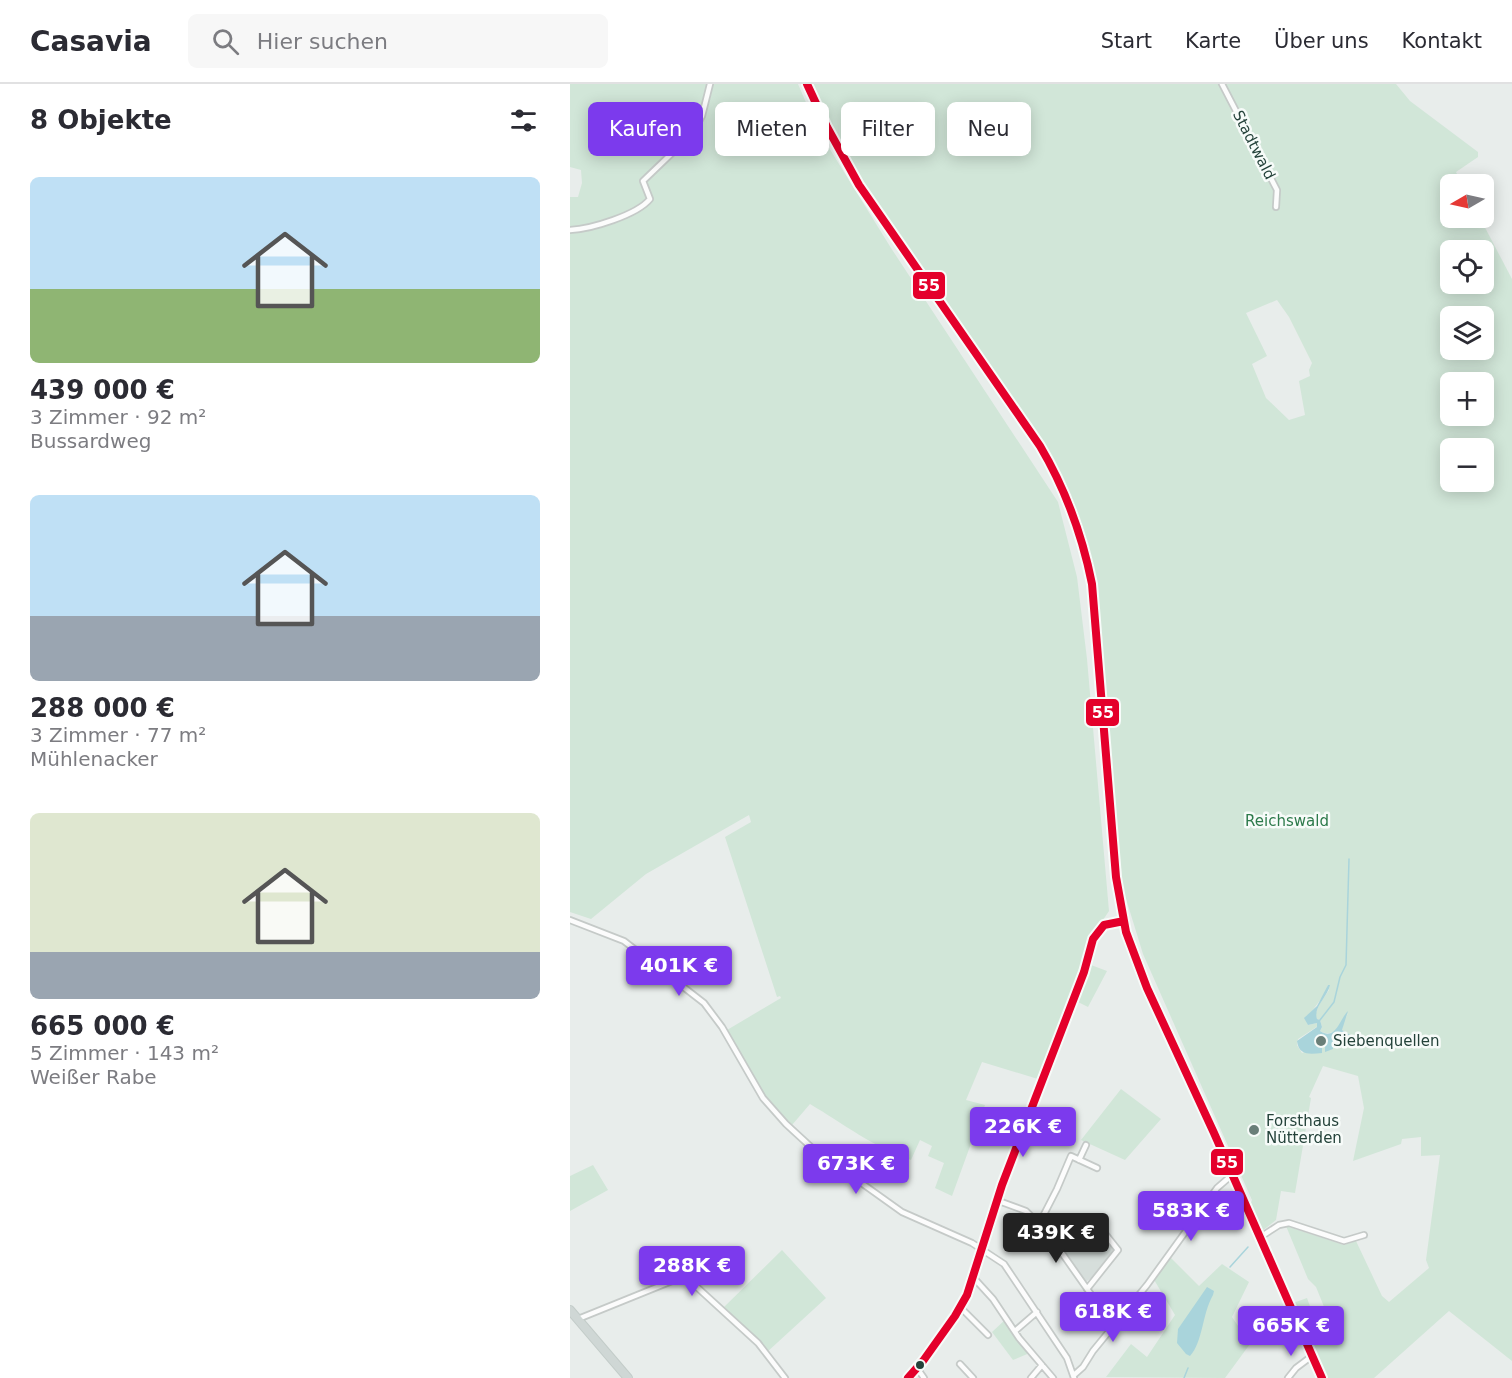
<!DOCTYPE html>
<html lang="de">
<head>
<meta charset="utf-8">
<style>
  :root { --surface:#fff; --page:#f7f7f7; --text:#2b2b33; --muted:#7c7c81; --line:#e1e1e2; --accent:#7c3aed }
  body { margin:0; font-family:"DejaVu Sans",sans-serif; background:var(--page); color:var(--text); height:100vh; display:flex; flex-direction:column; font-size:22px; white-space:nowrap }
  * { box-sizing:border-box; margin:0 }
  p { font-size:20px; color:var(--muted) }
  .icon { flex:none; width:33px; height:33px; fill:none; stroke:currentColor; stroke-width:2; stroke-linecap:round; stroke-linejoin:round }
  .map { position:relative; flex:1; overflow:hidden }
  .details { display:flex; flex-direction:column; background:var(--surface); width:570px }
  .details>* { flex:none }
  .hud { position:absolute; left:18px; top:18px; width:570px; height:54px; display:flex; gap:12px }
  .needle { width:39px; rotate:261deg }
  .fabs { position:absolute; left:870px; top:90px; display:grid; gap:12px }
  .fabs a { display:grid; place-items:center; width:54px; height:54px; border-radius:9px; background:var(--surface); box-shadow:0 3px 15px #0003; font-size:30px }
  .price { position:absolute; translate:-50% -51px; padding:0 14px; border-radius:6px; background:var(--accent); color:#fff; font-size:20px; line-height:39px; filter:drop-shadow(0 2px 3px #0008) }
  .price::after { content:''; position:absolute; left:50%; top:36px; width:18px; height:14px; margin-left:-9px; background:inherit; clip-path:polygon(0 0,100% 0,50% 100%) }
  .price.selected { background:#222; color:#fff }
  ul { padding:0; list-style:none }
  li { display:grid; align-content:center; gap:12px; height:318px; padding:0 30px }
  li span { display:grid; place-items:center; height:186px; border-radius:9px; color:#555 }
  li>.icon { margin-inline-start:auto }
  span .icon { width:108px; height:108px; fill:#fffc; stroke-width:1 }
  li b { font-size:26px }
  h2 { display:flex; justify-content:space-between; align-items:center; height:72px; padding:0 30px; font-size:26px }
  .chip { padding:0 21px; border-radius:9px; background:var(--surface); box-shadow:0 3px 15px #0003; font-size:21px; line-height:54px }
  .chip.selected { background:var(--accent); color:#fff }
  header { display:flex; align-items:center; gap:36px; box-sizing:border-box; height:84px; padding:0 30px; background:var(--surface); border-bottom:2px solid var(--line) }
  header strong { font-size:28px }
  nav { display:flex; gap:33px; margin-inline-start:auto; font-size:21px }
  .search { width:420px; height:54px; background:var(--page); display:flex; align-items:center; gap:15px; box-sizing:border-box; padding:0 21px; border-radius:9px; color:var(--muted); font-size:22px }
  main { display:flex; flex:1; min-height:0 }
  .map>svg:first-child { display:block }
</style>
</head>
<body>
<header>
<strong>Casavia</strong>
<div class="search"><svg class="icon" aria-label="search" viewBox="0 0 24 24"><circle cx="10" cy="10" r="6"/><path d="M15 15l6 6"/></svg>Hier suchen</div>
<nav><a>Start</a><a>Karte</a><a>Über uns</a><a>Kontakt</a></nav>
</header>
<main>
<section class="details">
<h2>8 Objekte<svg class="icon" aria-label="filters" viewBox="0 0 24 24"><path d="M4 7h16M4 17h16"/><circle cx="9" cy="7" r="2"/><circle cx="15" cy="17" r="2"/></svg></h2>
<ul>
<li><span style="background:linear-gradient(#bfe0f5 60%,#8fb573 0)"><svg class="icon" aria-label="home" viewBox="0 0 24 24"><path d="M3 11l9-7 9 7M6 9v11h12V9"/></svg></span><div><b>439 000 €</b><p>3 Zimmer · 92 m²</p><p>Bussardweg</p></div></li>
<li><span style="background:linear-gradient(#bfe0f5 65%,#9aa5b1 0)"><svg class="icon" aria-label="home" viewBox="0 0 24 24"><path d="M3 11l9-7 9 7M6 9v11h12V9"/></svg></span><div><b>288 000 €</b><p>3 Zimmer · 77 m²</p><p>Mühlenacker</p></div></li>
<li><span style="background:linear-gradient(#dfe7d0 75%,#9aa5b1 0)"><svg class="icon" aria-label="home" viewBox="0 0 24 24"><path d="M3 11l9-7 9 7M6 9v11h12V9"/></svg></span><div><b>665 000 €</b><p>5 Zimmer · 143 m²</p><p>Weißer Rabe</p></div></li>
</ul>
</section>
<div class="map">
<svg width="942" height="1294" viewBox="0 0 942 1294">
  <rect width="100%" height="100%" fill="#e8edeb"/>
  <path fill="#d6dedb" d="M515 1133H519L542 1160 543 1166 524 1192 517 1197H513L489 1162Z"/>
  <path fill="#d1e6d8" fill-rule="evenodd" d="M0 0H228L248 46 321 164 488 418 507 493 517 575 539 827 523 851 501 914 468 995 412 978 396 1016 415 1021 382 1112 365 1104 374 1079 358 1072 362 1062 350 1056 341 1076C305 1064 272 1039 240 1020L222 1041 197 1015 157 946 211 914 210 912 207 913 155 753 181 738 179 731 76 790 21 835 0 828V113H8L12 99 11 86 0 83Z
    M240 0H826L840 17 908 68V73L886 88 892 100H880V134H910L942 195V1277L879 1227 804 1294H757L723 1219 737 1214 745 1236 757 1230 746 1203 738 1195 716 1142 774 1161 786 1157 812 1212 819 1218 859 1184 856 1176 870 1071 851 1072V1053L832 1055 831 1060 783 1077 794 1024 788 992 753 982 739 1013 741 1014 725 1109 711 1107 706 1136 692 1147 681 1119 682 1116 573 870 553 805 531 582 516 466 490 398 327 156 257 43ZM880 166H914V200H880ZM707 216 719 233 742 279 739 286 740 292 729 297 735 331 719 336 696 314 682 280 697 272 676 229ZM880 232H914V266H880ZM880 298H914V332H880ZM880 364H914V398H880ZM758 901 759 906 749 921 745 931 747 935 750 936 752 943 750 947C765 955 771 939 779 928L773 938 772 946 781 952 768 950 767 952 770 958 755 961 758 957 753 954 751 955 753 960 732 969 727 961 728 955 748 942 747 939 738 941 736 932 739 931 754 911Z
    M521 881 537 887 518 923 508 918Z
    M551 1005 591 1035 555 1076 511 1056Z
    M23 1081 38 1106 0 1127V1092Z
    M212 1166 256 1214 196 1269 152 1225Z
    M599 1172 629 1202 652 1180 679 1198 662 1233 680 1260 655 1294 536 1293 561 1260 577 1273 605 1231 583 1194Z
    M436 1235 462 1268 443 1276 422 1248Z"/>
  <path fill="#a9d4db" d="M758 901H760C757 914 743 923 747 935L750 936 752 943 750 947C766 957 769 936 778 927L772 946 782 952 768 950 767 952 770 959 766 961 763 959V965L755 968V961L758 957 757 954H752V969C740 970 729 972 727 957L747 943V939L738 941 734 934 747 922Z
    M637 1203 644 1207 643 1211C632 1230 633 1258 620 1272L616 1270 607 1259 608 1245Z"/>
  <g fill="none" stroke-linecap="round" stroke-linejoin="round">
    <path stroke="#a9d4db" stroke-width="1.5" d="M750 936 764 918 770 893 776 881 779 775
      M660 1183 678 1163
      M614 1294 618 1284"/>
    <g stroke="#c5cac8" stroke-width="8">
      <path id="minor" d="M652 0 707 106 706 123
        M0 146C21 145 67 131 80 115L73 97 122 50 132 32 140 0
        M0 836 54 857 134 919 152 943 193 1014 216 1040 241 1063 332 1128 402 1159 434 1180 497 1274 504 1294
        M509 1076 516 1061
        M426 1116 456 1127 469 1140 487 1162 527 1219 546 1237
        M469 1140 487 1105 501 1072 527 1084
        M689 1154 709 1141 719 1139 774 1157 794 1151
        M402 1192 423 1215 449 1254 483 1294
        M517 1205 548 1166 529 1142
        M391 1224 418 1251
        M8 1235 107 1195 117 1194 188 1259 215 1294
        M445 1247 467 1228
        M390 1280 403 1294
        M347 1284 354 1294
        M504 1291 513 1283 523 1267 577 1201 647 1104 662 1091
        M338 1294 353 1277 385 1232 397 1211 432 1101 514 888 523 855 534 841 554 837
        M461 1294 472 1281
        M718 1294 726 1284 742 1272"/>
    </g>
    <g stroke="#c3cbc8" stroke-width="10">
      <path id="secondary" d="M237 0 257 43 289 101 470 362C497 405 513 449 522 500L546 793 556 848 577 904 644 1049 752 1294"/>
    </g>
    <g stroke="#c3ccc9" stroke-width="10">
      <path id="primary" d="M0 1226 58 1294"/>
    </g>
    <use href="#minor" stroke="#fcfcfc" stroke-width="4.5"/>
    <use href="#secondary" stroke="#fcfcfc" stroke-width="7"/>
    <use href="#primary" stroke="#cfd7d5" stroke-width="8"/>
    <g stroke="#f7fbf9" stroke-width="12">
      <path id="bus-1" d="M237 0 257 43 289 101 470 362C496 406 512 450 522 500L546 793 556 848 577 904 644 1049 752 1294
        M338 1294 353 1277 385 1232 397 1211 432 1101 514 888 523 855 534 841 554 837"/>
    </g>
    <use href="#bus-1" stroke="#e4002b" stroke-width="8"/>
  </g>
  <g fill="#697e78" stroke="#f7fbf9" stroke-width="2">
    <circle cx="751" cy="957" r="6"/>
    <circle cx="684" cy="1046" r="6"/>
  </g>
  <circle fill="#24423a" stroke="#f7fbf9" stroke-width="2" cx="350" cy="1281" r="5"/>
  <g text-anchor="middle" stroke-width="5" stroke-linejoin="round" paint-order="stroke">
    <g font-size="15" fill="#24423a" stroke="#f7fbf9">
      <text transform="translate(684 61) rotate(63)" y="5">Stadtwald</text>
    </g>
    <g font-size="15" fill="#2d7a4b" stroke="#f7fbf9">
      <text x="717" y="742">Reichswald</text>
    </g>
    <g font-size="15" fill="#24423a" stroke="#f7fbf9" text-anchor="start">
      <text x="763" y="962">Siebenquellen</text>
      <text x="696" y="1042">Forsthaus<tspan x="696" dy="17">Nütterden</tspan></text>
    </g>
  </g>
  <g stroke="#f7fbf9" stroke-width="2">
    <rect x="342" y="187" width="34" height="29" rx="6" fill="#e4002b"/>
    <rect x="515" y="614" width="35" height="29" rx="6" fill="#e4002b"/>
    <rect x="640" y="1064" width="34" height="28" rx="6" fill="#e4002b"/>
  </g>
  <g font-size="16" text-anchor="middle" font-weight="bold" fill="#fff">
    <text x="359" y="207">55</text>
    <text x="533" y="634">55</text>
    <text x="657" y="1084">55</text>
  </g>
</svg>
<div class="fabs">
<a><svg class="needle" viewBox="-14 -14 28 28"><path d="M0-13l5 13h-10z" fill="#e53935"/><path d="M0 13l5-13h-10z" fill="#7c7c81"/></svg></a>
<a><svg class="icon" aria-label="locate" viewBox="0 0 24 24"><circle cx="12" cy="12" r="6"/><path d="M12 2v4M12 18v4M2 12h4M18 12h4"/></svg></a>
<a><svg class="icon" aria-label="layers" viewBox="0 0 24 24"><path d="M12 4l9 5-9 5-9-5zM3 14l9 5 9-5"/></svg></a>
<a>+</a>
<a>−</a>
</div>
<b class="price" style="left:109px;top:913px">401K €</b>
<b class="price" style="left:453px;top:1074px">226K €</b>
<b class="price" style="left:286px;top:1111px">673K €</b>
<b class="price" style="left:621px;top:1158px">583K €</b>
<b class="price selected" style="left:486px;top:1180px">439K €</b>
<b class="price" style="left:122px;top:1213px">288K €</b>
<b class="price" style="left:543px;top:1259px">618K €</b>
<b class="price" style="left:721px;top:1273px">665K €</b>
<div class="hud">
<a class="chip selected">Kaufen</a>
<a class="chip">Mieten</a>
<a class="chip">Filter</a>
<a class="chip">Neu</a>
</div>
</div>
</main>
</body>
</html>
